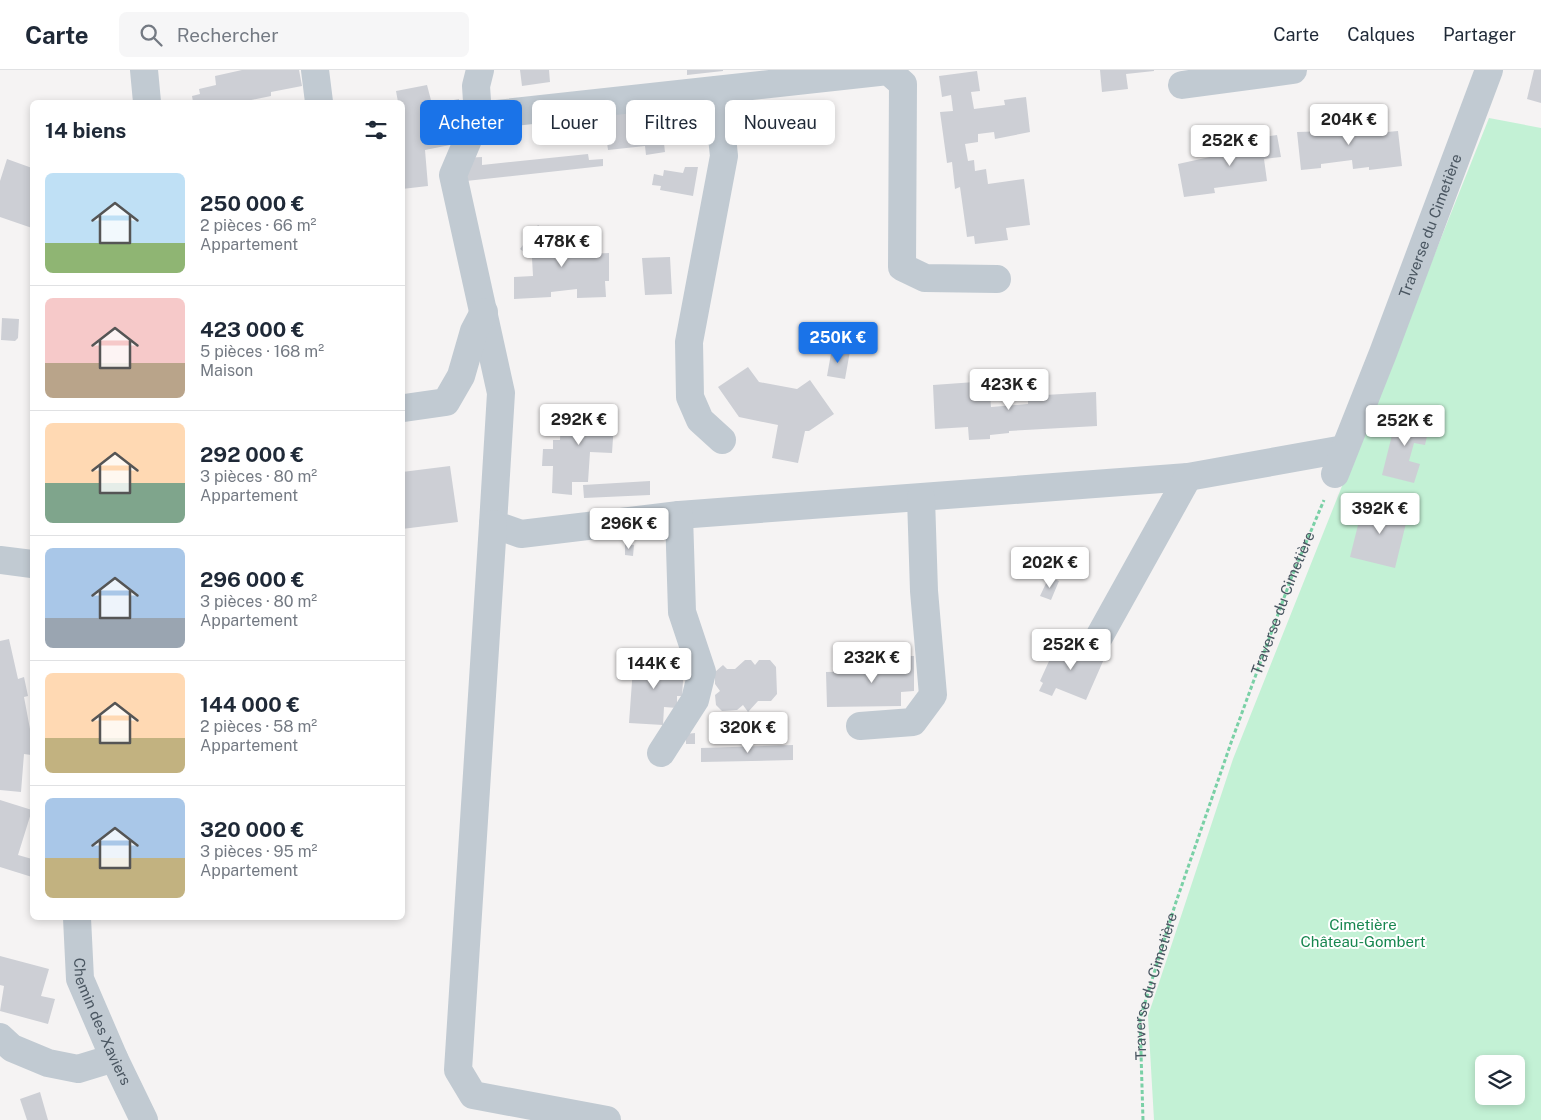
<!DOCTYPE html>
<html lang="fr">
<head>
<meta charset="utf-8">
<style>
  :root { --surface:#fff; --page:#f6f6f7; --text:#1f2937; --muted:#747a83; --line:#e0e1e3; --accent:#1a73e8 }
  body { margin:0; font-family:"Public Sans",sans-serif; background:var(--page); color:var(--text); height:100vh; display:flex; flex-direction:column; font-size:19px; white-space:nowrap }
  * { box-sizing:border-box; margin:0 }
  p { font-size:16px; color:var(--muted) }
  .icon { flex:none; width:28px; height:28px; fill:none; stroke:currentColor; stroke-width:2; stroke-linecap:round; stroke-linejoin:round }
  .map { position:relative; flex:1; overflow:hidden }
  .details { position:absolute; left:30px; top:30px; width:375px; height:820px; display:flex; flex-direction:column; background:var(--surface); border-radius:8px; box-shadow:0 2px 8px #0003 }
  .details>* { flex:none }
  .guide { position:absolute; left:420px; top:30px; width:475px; height:45px; display:flex; gap:10px }
  .buttons { position:absolute; left:1475px; top:985px; display:grid; gap:10px }
  .buttons a { display:grid; place-items:center; width:50px; height:50px; border-radius:8px; background:var(--surface); box-shadow:0 2px 8px #0003; font-size:25px }
  .price { position:absolute; translate:-50% -42px; padding:0 11px; border-radius:5px; background:#fff; color:#222; font-size:16px; line-height:32px; filter:drop-shadow(0 1px 2px #0008) }
  .price::after { content:''; position:absolute; left:50%; top:30px; width:15px; height:11px; margin-left:-8px; background:inherit; clip-path:polygon(0 0,100% 0,50% 100%) }
  .price.active { background:var(--accent); color:#fff }
  ul { padding:0; list-style:none }
  li { display:flex; align-items:center; gap:15px; height:125px; padding:0 15px }
  li+li { border-top:1px solid var(--line) }
  li span { display:grid; place-items:center; flex:none; width:140px; height:100px; border-radius:8px; color:#555 }
  li>.icon { margin-inline-start:auto }
  span .icon { width:60px; height:60px; fill:#fffc; stroke-width:1 }
  li b { font-size:21px }
  h2 { display:flex; justify-content:space-between; align-items:center; height:60px; padding:0 15px; font-size:21px }
  .pill { padding:0 18px; border-radius:8px; background:var(--surface); box-shadow:0 2px 8px #0003; font-size:18px; line-height:45px }
  .pill.active { background:var(--accent); color:#fff }
  header { display:flex; align-items:center; gap:30px; box-sizing:border-box; height:70px; padding:0 25px; background:var(--surface); border-bottom:1px solid var(--line) }
  header strong { font-size:24px }
  nav { display:flex; gap:28px; margin-inline-start:auto; font-size:18px }
  .search { width:350px; height:45px; background:var(--page); display:flex; align-items:center; gap:12px; box-sizing:border-box; padding:0 18px; border-radius:8px; color:var(--muted); font-size:19px }
  .map>svg:first-child { display:block }
</style>
</head>
<body>
<header>
<strong>Carte</strong>
<div class="search"><svg class="icon" aria-label="search" viewBox="0 0 24 24"><circle cx="10" cy="10" r="6"/><path d="M15 15l6 6"/></svg>Rechercher</div>
<nav><a>Carte</a><a>Calques</a><a>Partager</a></nav>
</header>
<div class="map">
<svg width="1541" height="1050" viewBox="0 0 1541 1050">
  <rect width="100%" height="100%" fill="#f5f3f3"/>
  <path fill="#c3f1d5" fill-rule="evenodd" d="M1489 48 1541 58V1050H1154L1148 946 1233 689ZM1484 994H1516V1026H1484Z"/>
  <path fill="#cdcfd5" d="M242 0H299L302 16 271 22V26L242 32H193L192 26 200 24 199 19 216 15 215 6Z
    M520 0H549L550 12 522 16Z
    M687 0H723V1L687 5Z
    M1100 0H1154V1L1126 4 1128 19 1102 22Z
    M1534 0H1541V33L1527 29Z
    M977 1 980 21 971 22 974 39 1005 35 1004 30 1026 27 1030 62 995 69 994 62 978 64V72L965 74 968 91 974 90 975 101 986 99 988 114 1024 109 1030 155 1006 158 1008 170 975 174 974 166 967 167 960 117 955 119 952 92 947 93 940 42 953 41 951 25 942 27 939 6Z
    M427 15 432 34 459 29 461 51 455 74 425 80 428 116 402 119V32H398L396 21Z
    M660 39 665 82 646 85 645 76 608 80 603 41Z
    M1362 43 1365 64 1398 61 1402 96 1369 100V97L1353 99 1352 90 1321 94V98L1301 100 1297 62 1331 61 1330 47Z
    M1277 65 1281 87 1264 89 1267 111 1214 118 1215 123 1184 127 1178 94 1228 83 1227 72Z
    M588 84 589 90 603 89V96L466 111 464 88 482 87V95Z
    M7 89 32 98V158L0 147V111Z
    M685 97H698L693 126 660 120 661 116 652 115 654 104 663 106 664 100 683 103Z
    M538 155 557 170 588 169 589 184 609 183V211H605L606 227 577 228V219L551 222V227L514 229V207L533 206 532 188 520 179Z
    M670 187 672 224 645 225 642 188Z
    M2 248 19 249 18 268 15 271 1 270Z
    M832 278 850 281 845 309 827 306Z
    M748 297 759 312 797 319 810 310 834 344 809 361H805L798 393 772 388 778 355 739 347 718 317Z
    M989 311 991 337 1028 334V326L1096 322 1097 356 1009 361V363L990 365V369L969 370 968 357 935 359 933 315Z
    M580 336 615 338 612 383 590 382 588 412H572V425L552 423 553 396H542L543 379H553V370H560L561 343 579 344Z
    M1398 341 1415 345 1414 350 1430 353 1425 375 1414 373 1409 391 1420 394 1414 413 1382 405Z
    M450 396 458 452 402 459V402Z
    M650 411V425L584 428 583 415Z
    M1373 433 1409 441 1395 498 1350 487 1361 443 1370 444Z
    M625 474 634 475 633 486 625 485Z
    M1049 507 1059 511 1051 530 1040 526Z
    M9 569 18 609 24 607 28 626 24 627 30 659 32 660 31 685 24 684 21 722 0 720V571Z
    M1059 569 1104 589 1086 630 1056 618 1052 626 1039 621 1043 613 1040 611Z
    M634 584 651 585V594L684 596 682 626H677V638L664 637 663 655 629 653Z
    M872 586H914V621L901 622V636L827 637 826 602 872 601Z
    M745 590H751L755 595 759 590H770L776 597 777 624 771 631H758L748 642 743 635 737 640 722 641 716 635 715 625 720 621 715 614V602L723 595 727 599H735Z
    M695 663V674H686V664Z
    M793 675V690L701 692V678Z
    M0 730 32 740 18 785 32 789V807L0 797Z
    M0 886 49 899 41 926 55 929 48 954 0 941 4 916 0 915Z
    M40 1022 48 1050H27L20 1029Z"/>
  <g fill="none" stroke-linecap="round" stroke-linejoin="round">
    <path stroke="#7ad0a6" stroke-width="3" stroke-dasharray="4 2.5" stroke-linecap="butt" id="s1" d="M1143 1050 1140 949 1175 835 1232 670 1292 506 1324 430"/>
    <g stroke="#c1cad2" stroke-width="28">
      <path d="M144 0 147 32"/>
      <path d="M315 0 319 32"/>
      <path d="M480 0 476 16 478 46 453 105 501 323 493 454 521 464 679 445 1188 407 1344 379"/>
      <path d="M1182 15 1293 0"/>
      <path d="M717 20 724 86 689 272 690 327 700 350 722 370"/>
      <path d="M478 46 888 1 903 14 902 197 925 208 997 209"/>
      <path d="M404 338 446 332 461 306 474 261 484 242"/>
      <path id="s2" d="M1335 404 1383 283 1489 0"/>
      <path d="M493 454 458 1000 473 1025 607 1050"/>
      <path d="M0 490 32 494"/>
      <path d="M1099 567 1188 407"/>
      <path d="M860 656 913 652 933 625 924 521 921 428"/>
      <path d="M661 683 695 630 702 602 682 542 679 445"/>
      <path id="s3" d="M77 848 80 909 114 988 144 1050"/>
      <path d="M0 967 12 978 48 993 78 999 114 988"/>
    </g>
  </g>
  <g text-anchor="middle" stroke-width="4" stroke-linejoin="round" paint-order="stroke">
    <g font-size="15" fill="#4a5661" stroke="#fff">
      <text dy="5" stroke="none"><textPath href="#s2" startOffset="266">Traverse du Cimetière</textPath></text>
      <text dy="5" stroke="none"><textPath href="#s1" startOffset="541">Traverse du Cimetière</textPath></text>
      <text dy="5" stroke="none"><textPath href="#s1" startOffset="136">Traverse du Cimetière</textPath></text>
      <text dy="5" stroke="none"><textPath href="#s3" startOffset="108">Chemin des Xaviers</textPath></text>
    </g>
    <g font-size="15" fill="#17864f" stroke="#fff">
      <text x="1363" y="860">Cimetière<tspan x="1363" dy="17">Château-Gombert</tspan></text>
    </g>
  </g>
</svg>
<div class="buttons">
<a><svg class="icon" aria-label="layers" viewBox="0 0 24 24"><path d="M12 4l9 5-9 5-9-5zM3 14l9 5 9-5"/></svg></a>
</div>
<b class="price" style="left:1349px;top:76px">204K €</b>
<b class="price" style="left:1230px;top:97px">252K €</b>
<b class="price" style="left:562px;top:198px">478K €</b>
<b class="price active" style="left:838px;top:294px">250K €</b>
<b class="price" style="left:1009px;top:341px">423K €</b>
<b class="price" style="left:579px;top:376px">292K €</b>
<b class="price" style="left:1405px;top:377px">252K €</b>
<b class="price" style="left:1380px;top:465px">392K €</b>
<b class="price" style="left:629px;top:480px">296K €</b>
<b class="price" style="left:1050px;top:519px">202K €</b>
<b class="price" style="left:1071px;top:601px">252K €</b>
<b class="price" style="left:872px;top:614px">232K €</b>
<b class="price" style="left:654px;top:620px">144K €</b>
<b class="price" style="left:748px;top:684px">320K €</b>
<div class="guide">
<a class="pill active">Acheter</a>
<a class="pill">Louer</a>
<a class="pill">Filtres</a>
<a class="pill">Nouveau</a>
</div>
<section class="details">
<h2>14 biens<svg class="icon" aria-label="filters" viewBox="0 0 24 24"><path d="M4 7h16M4 17h16"/><circle cx="9" cy="7" r="2"/><circle cx="15" cy="17" r="2"/></svg></h2>
<ul>
<li><span style="background:linear-gradient(#bfe0f5 70%,#8fb573 0)"><svg class="icon" aria-label="home" viewBox="0 0 24 24"><path d="M3 11l9-7 9 7M6 9v11h12V9"/></svg></span><div><b>250 000 €</b><p>2 pièces · 66 m²</p><p>Appartement</p></div></li>
<li><span style="background:linear-gradient(#f6c9c9 65%,#b9a48a 0)"><svg class="icon" aria-label="home" viewBox="0 0 24 24"><path d="M3 11l9-7 9 7M6 9v11h12V9"/></svg></span><div><b>423 000 €</b><p>5 pièces · 168 m²</p><p>Maison</p></div></li>
<li><span style="background:linear-gradient(#ffd9b3 60%,#7fa58c 0)"><svg class="icon" aria-label="home" viewBox="0 0 24 24"><path d="M3 11l9-7 9 7M6 9v11h12V9"/></svg></span><div><b>292 000 €</b><p>3 pièces · 80 m²</p><p>Appartement</p></div></li>
<li><span style="background:linear-gradient(#a9c7e8 70%,#9aa5b1 0)"><svg class="icon" aria-label="home" viewBox="0 0 24 24"><path d="M3 11l9-7 9 7M6 9v11h12V9"/></svg></span><div><b>296 000 €</b><p>3 pièces · 80 m²</p><p>Appartement</p></div></li>
<li><span style="background:linear-gradient(#ffd9b3 65%,#c2b280 0)"><svg class="icon" aria-label="home" viewBox="0 0 24 24"><path d="M3 11l9-7 9 7M6 9v11h12V9"/></svg></span><div><b>144 000 €</b><p>2 pièces · 58 m²</p><p>Appartement</p></div></li>
<li><span style="background:linear-gradient(#a9c7e8 60%,#c2b280 0)"><svg class="icon" aria-label="home" viewBox="0 0 24 24"><path d="M3 11l9-7 9 7M6 9v11h12V9"/></svg></span><div><b>320 000 €</b><p>3 pièces · 95 m²</p><p>Appartement</p></div></li>
</ul>
</section>
</div>
</body>
</html>
